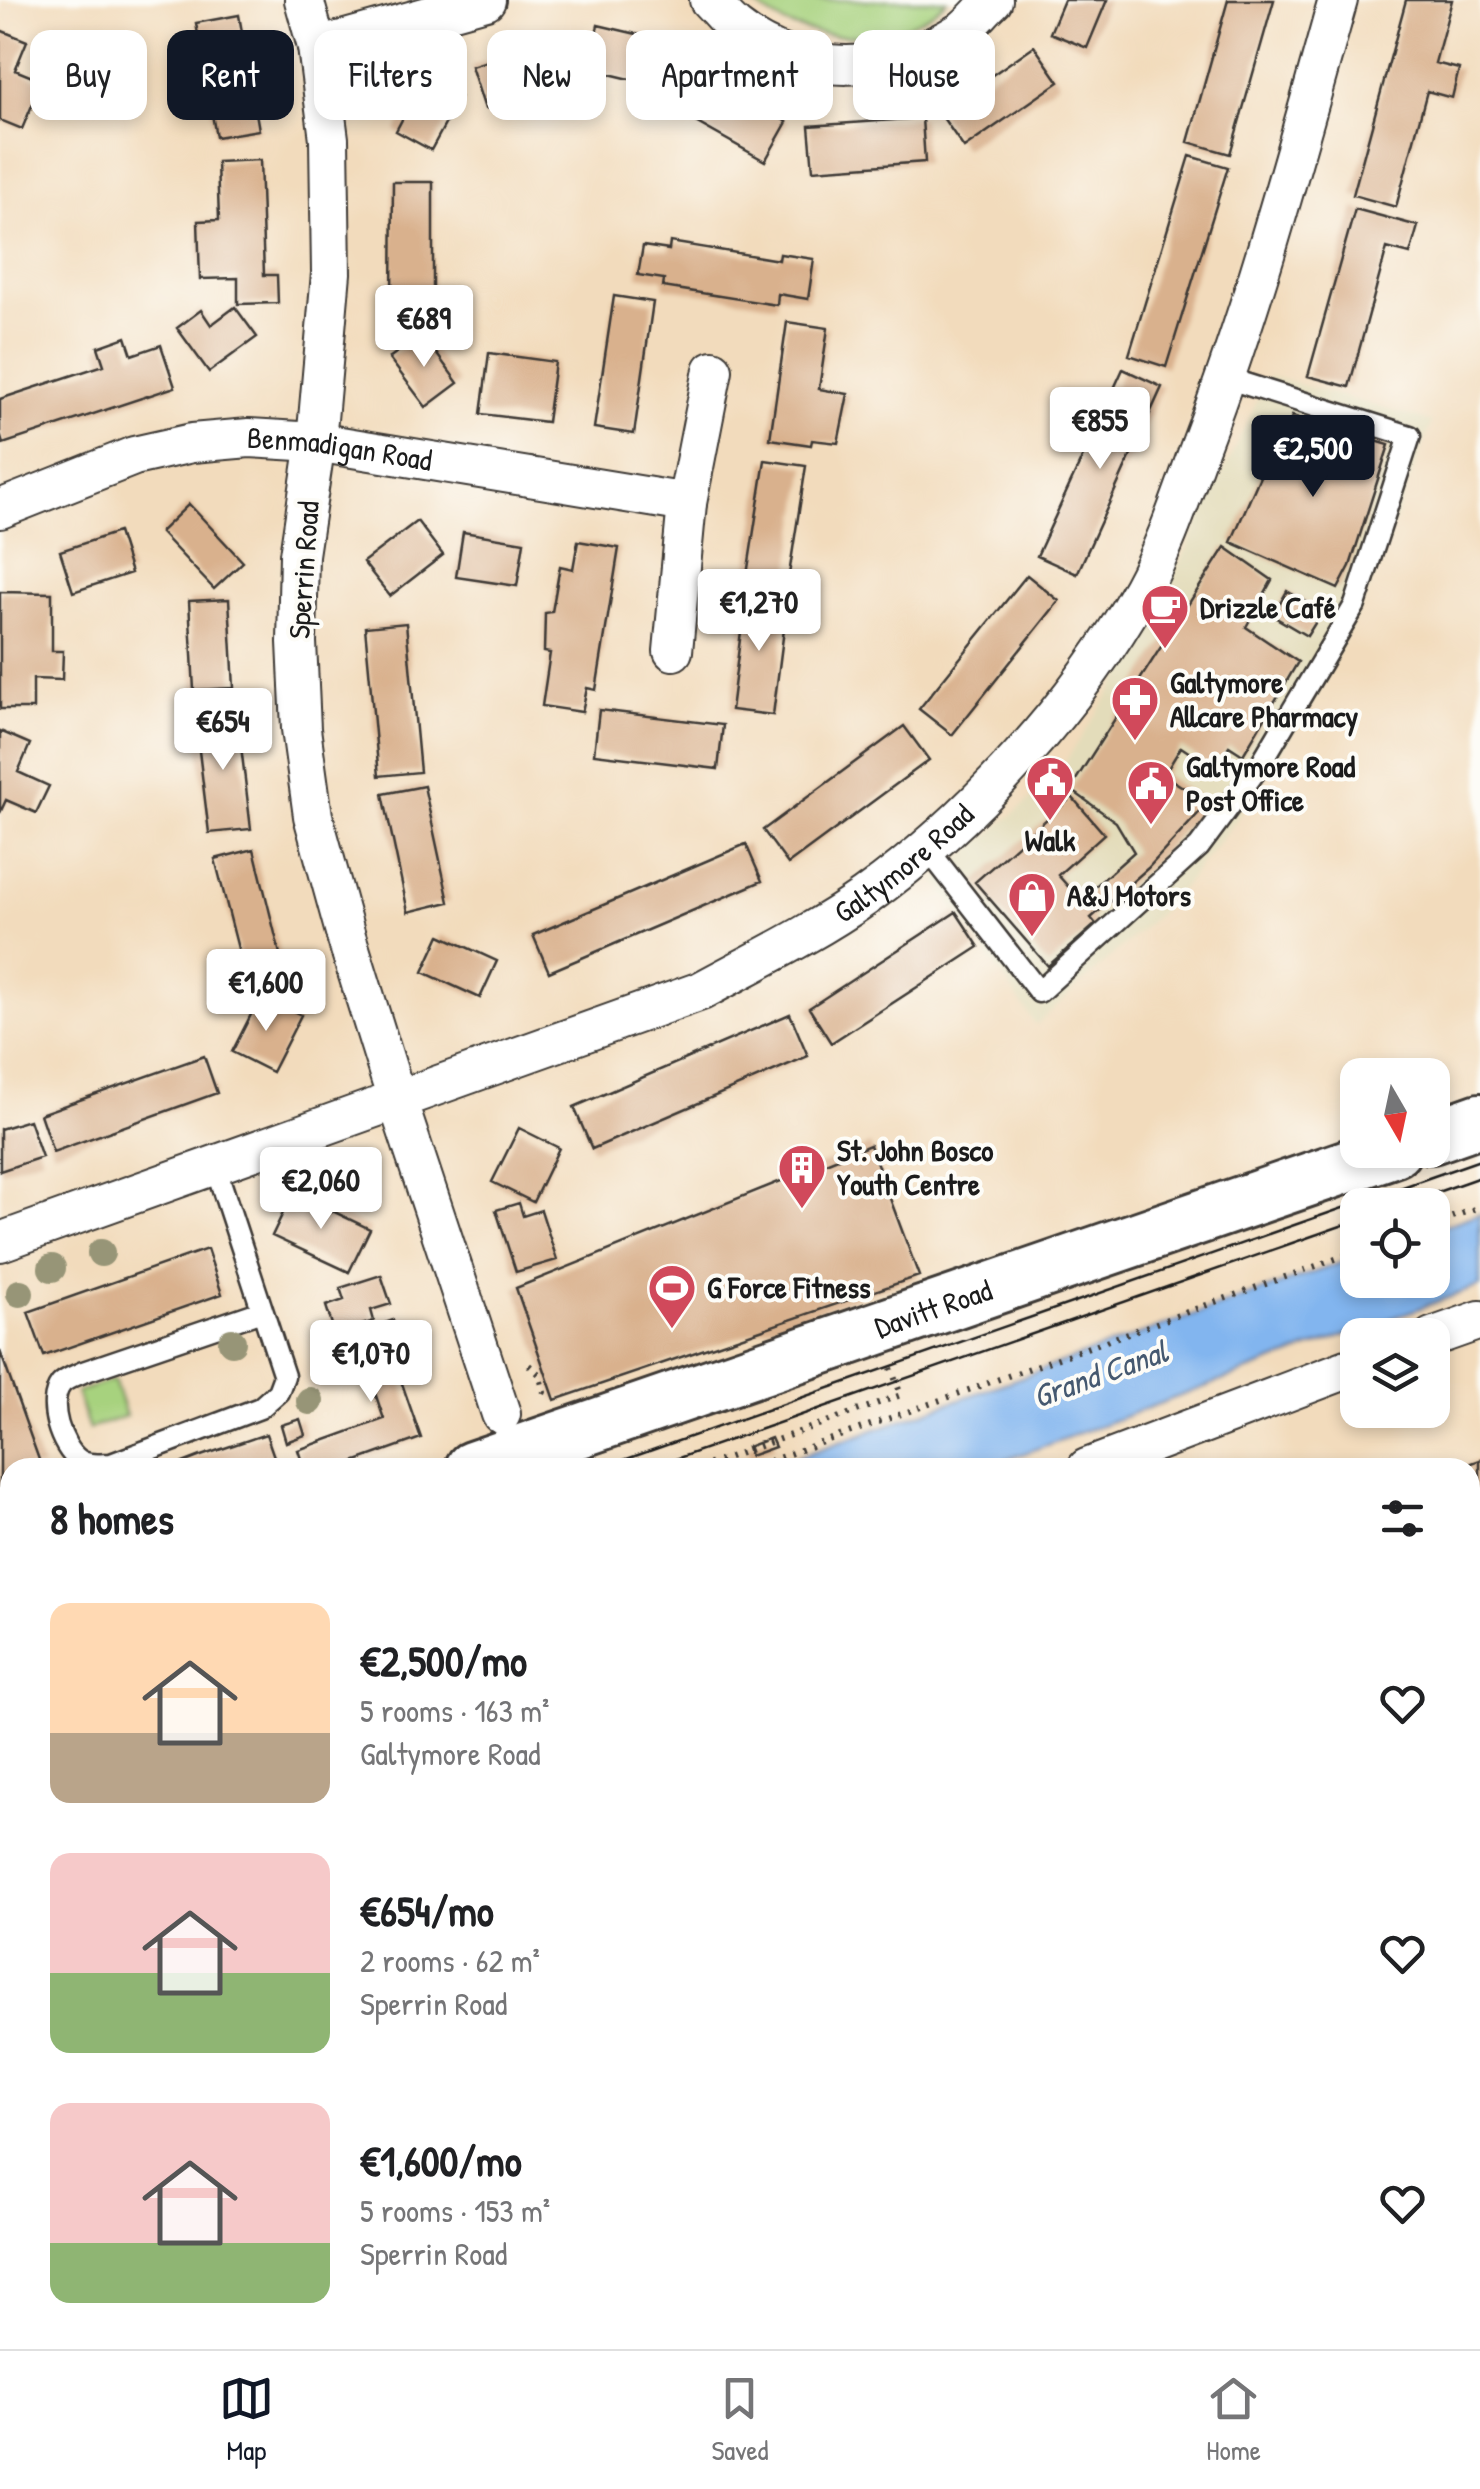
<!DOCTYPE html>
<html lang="en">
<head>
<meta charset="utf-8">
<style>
  :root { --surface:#fff; --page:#f2f2f2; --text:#202124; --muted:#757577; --line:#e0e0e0; --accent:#111827 }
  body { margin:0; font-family:"Patrick Hand",sans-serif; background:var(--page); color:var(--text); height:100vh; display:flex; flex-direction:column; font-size:38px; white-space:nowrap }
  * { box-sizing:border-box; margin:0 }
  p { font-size:32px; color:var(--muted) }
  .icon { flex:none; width:55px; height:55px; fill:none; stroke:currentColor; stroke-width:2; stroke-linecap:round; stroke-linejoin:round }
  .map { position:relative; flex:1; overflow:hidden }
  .panel { position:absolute; left:0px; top:1458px; width:1480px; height:892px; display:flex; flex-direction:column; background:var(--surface); border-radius:30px 30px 0 0; box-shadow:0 5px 15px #0003 }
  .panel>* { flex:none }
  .top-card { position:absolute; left:30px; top:30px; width:1420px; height:90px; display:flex; gap:20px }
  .needle { width:65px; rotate:171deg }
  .fabs { position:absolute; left:1340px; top:1058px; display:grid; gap:20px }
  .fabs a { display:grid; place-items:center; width:110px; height:110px; border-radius:20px; background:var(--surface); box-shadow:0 5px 15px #0003; font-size:50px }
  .price { position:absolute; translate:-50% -85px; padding:0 22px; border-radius:10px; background:#fff; color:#222; font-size:32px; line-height:65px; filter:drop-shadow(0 2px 5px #0008) }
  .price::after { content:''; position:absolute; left:50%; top:60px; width:30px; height:22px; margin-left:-15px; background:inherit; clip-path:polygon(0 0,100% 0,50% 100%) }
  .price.active { background:var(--accent); color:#fff }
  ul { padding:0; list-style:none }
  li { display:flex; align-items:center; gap:30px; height:250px; padding:0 50px }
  li span { display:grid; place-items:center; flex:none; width:280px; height:200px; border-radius:20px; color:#555 }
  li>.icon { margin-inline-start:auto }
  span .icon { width:120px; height:120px; fill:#fffc; stroke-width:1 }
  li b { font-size:42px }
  h2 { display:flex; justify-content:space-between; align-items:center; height:120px; padding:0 50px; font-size:42px }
  .pill { padding:0 35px; border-radius:20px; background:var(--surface); box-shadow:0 5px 15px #0003; font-size:35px; line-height:90px }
  .pill.active { background:var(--accent); color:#fff }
  .menu { display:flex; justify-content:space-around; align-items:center; height:140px; border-top:2px solid var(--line); background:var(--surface); font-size:28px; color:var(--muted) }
  .menu a { display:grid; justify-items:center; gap:5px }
  .menu .active { color:var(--accent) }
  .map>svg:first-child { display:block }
</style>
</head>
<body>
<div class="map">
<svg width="1480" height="2349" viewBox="0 0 1480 2349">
  <rect width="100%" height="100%" fill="#fdfcf7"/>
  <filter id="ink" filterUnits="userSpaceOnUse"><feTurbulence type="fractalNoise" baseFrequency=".01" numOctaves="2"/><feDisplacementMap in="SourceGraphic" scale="20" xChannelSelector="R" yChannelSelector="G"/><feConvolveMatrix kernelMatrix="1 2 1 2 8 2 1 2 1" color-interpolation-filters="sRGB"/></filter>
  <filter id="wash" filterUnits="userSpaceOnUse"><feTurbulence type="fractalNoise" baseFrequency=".0048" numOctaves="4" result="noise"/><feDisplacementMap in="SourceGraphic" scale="40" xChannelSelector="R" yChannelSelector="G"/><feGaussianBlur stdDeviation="2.25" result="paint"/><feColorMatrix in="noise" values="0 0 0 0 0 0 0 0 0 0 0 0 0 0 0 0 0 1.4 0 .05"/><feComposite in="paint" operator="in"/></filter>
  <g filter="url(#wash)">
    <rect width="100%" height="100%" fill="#f2dbbc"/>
    <path fill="#e3dcba" d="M1269 376 1432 422 1370 587 1316 698 1233 824 1168 905 1036 1025 936 880 1054 779 1139 649Z
      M1055 2340H1293L1278 2349H1058Z"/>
    <path fill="#a7d27e" stroke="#62774d" stroke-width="2.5" d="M747 0H947C909 39 843 43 794 27 778 22 762 9 747 0Z
      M114 1380 126 1416 89 1429 76 1392Z
      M1480 1835V1945L1470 1949V1839Z
      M10 1908V2230L0 2198V1912Z
      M1480 2029V2233L1470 2236V2035Z
      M45 2340H572L542 2349H47Z"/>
    <path fill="#82b5ef" stroke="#4f6886" stroke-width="2.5" d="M1480 1213V1286L987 1467H770L1357 1257 1358 1280H1432L1433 1230Z"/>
    <g id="blocks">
      <path fill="#d9b18d" d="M1064 0H1107L1087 48 1050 33Z
        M1228 0H1274L1230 154 1188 142Z
        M1406 0H1452L1435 63 1459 69 1452 98 1427 91 1396 207 1353 195Z
        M239 15 259 130 216 137 196 23Z
        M598 25 662 40 651 84 588 69Z
        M0 30 27 41 15 70 47 83 38 105 33 103 22 129 0 120Z
        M557 39 571 81 485 109 471 66Z
        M1034 46 1059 82 964 148 939 112Z
        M681 64 787 122 765 161 660 102Z
        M424 78 460 97 431 150 396 131Z
        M922 118 925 162 813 170 809 126Z
        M1190 156 1228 167 1166 367 1129 355Z
        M260 160 264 275H277L278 303 238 304V278L200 279 198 221 219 220 217 162Z
        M393 182H433V302L392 301Z
        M1355 209 1418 226 1410 254 1387 248 1349 387 1308 376Z
        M670 242 779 260 780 254 814 259 808 299 778 294 777 305 663 287 664 279 638 275 643 246 669 250Z
        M614 296 653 302 634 434 594 428Z
        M235 307 257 337 209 372 177 328 201 310 211 325Z
        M787 322 828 328 819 389 848 394 838 443 812 440 811 445 770 439Z
        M422 334 458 383 426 407 389 358Z
        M126 337 132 355 161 345 175 387 3 444 0 434V399L104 365 98 347Z
        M489 353 555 362 547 422 481 414Z
        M1123 369 1162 387 1077 574 1037 556Z
        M1292 416 1389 445 1350 566 1338 589 1231 542 1280 431 1287 430Z
        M765 460 806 466 788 581 747 575Z
        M189 504 243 562 214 589 160 532Z
        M417 521 443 555 390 596 363 562Z
        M118 532 131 573 73 592 60 551Z
        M463 532 524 542 517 586 456 577Z
        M578 541 619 548 596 690 587 688 582 712 542 706 550 653 544 652 545 613 552 612 560 566 573 569Z
        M1225 547 1272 580 1246 627 1298 662 1243 755 1229 746 1214 769 1181 747 1164 775 1208 803 1148 868 1091 918 1096 924 1048 966 975 882 1072 797 1104 834 1058 875 1080 900 1134 852 1116 822 1070 789Z
        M1027 575 1059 601 952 735 919 709Z
        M1287 591 1322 612 1307 636 1273 616Z
        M0 592 52 593V651H63L62 680 33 679V709H0Z
        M746 592 788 598 773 715 731 710Z
        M229 599 234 688 194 690 189 601Z
        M406 623 420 772 379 776 365 627Z
        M599 710 723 725 718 769 594 754Z
        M237 713 251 829 209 833 195 718Z
        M904 726 929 760 788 864 763 830Z
        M0 731 30 744 18 772 49 786 36 813 6 800 0 813Z
        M424 786 449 902 408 912 383 794Z
        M746 844 762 881 549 972 533 935Z
        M254 849 283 966 245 976 215 859Z
        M956 912 979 947 831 1043 809 1008Z
        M440 935 497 961 480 998 423 972Z
        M261 995 301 1015 272 1072 232 1052Z
        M790 1014 808 1056 592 1149 574 1107Z
        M204 1056 217 1093 53 1152 40 1114Z
        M29 1120 42 1157 0 1171V1129Z
        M519 1128 559 1148 533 1202 492 1182Z
        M870 1145 919 1276 555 1400 516 1288Z
        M293 1192 370 1229 349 1272 272 1236Z
        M519 1203 523 1216 541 1210 557 1260 516 1272 496 1210Z
        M207 1249 222 1294 44 1356 28 1312Z
        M381 1275 391 1304 371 1310 374 1321 335 1334 326 1306 344 1300 340 1288Z
        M393 1320 403 1347 391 1352 421 1438 337 1468H304L298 1450 384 1419 364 1361 352 1365 343 1338Z
        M0 1351 42 1468H10L9 1515 0 1489Z
        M300 1419 305 1435 286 1442 281 1425Z
        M266 1434 278 1468H170L201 1456Z
        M771 1438 775 1447 750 1456 747 1447Z
        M1480 1460V1530L1470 1504V1468L1461 1467Z
        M1475 2247 1480 2266V2321L1470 2324V2249Z
        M976 2340H1033L1037 2349H979Z"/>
    </g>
  </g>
  <g filter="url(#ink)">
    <use href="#blocks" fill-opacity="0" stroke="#3c3934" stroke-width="2.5"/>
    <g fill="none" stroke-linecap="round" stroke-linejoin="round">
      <g stroke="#3c3934" stroke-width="25">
        <path id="service" d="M926 847 1039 992 1199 847 1260 765 1355 605 1410 436 1226 378
          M215 1166 284 1376 278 1392 260 1408 111 1464C101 1464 89 1467 79 1460 61 1447 46 1403 61 1384 65 1379 77 1375 83 1372L262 1311
          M1470 1619 1480 1615
          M1470 1826 1480 1822
          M1136 2340 1139 2349"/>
      </g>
      <g stroke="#3c3934" stroke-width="42">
        <g id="minor">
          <path d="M304 0 317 47 329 139 331 273 316 442 299 555 297 642 301 729 313 816 346 936 397 1100 501 1414"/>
          <path d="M709 0C718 9 726 20 736 28 800 79 893 74 960 32 972 24 982 10 993 0"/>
          <path d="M317 47 486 0"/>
          <path id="s1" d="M0 509 134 456 192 443 249 438 316 442 687 503"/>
          <path d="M673 651 687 503 713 370"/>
          <path id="s2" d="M0 1242 701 991C756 961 814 933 865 897 973 819 1077 705 1142 589 1166 545 1182 495 1199 449 1255 302 1296 151 1338 0"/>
          <path d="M1432 1337 1480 1320"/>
          <path d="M1087 1468 1358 1365"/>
          <path d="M801 2340 804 2349"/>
        </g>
      </g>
      <g stroke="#3c3934" stroke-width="58">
        <g id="secondary">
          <path d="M1432 1137 1480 1120"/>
          <path id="s3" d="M472 1468 1395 1150"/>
          <path d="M0 1638 10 1635"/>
        </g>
      </g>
      <path stroke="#3c3934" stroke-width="6" stroke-dasharray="2.5 8" stroke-linecap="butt" d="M1432 1224 1480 1207
        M529 1365 539 1374 544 1392 541 1398
        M699 1468 901 1395 891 1368
        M750 1468 1358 1251
        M0 1724 10 1720
        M0 1863 10 1859
        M1470 1940 1480 1939
        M0 2222 10 2253
        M38 2340 41 2349"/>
      <use href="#service" stroke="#fff" stroke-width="20"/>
      <use href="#minor" stroke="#fff" stroke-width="38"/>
      <use href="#secondary" stroke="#fff" stroke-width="52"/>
      <path stroke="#1c1c1c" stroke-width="2.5" d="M1401 1205 1480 1177
        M601 1468 1480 1160
        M650 1468 1358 1220
        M0 1678 10 1674
        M0 1696 10 1693"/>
    </g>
    <g fill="#979577">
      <circle cx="101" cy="1253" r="14"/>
      <circle cx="52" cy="1268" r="14"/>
      <circle cx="20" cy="1293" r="14"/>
      <circle cx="232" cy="1342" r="14"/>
      <circle cx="310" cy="1401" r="14"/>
    </g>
  </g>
  <defs>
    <g id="cafe-pin" transform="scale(2.5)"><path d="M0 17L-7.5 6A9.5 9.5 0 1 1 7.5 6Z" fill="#d1495b" stroke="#fdfcf7"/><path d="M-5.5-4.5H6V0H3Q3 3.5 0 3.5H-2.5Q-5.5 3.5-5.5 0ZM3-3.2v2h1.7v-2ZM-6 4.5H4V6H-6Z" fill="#fff"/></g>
    <g id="pharmacy-pin" transform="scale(2.5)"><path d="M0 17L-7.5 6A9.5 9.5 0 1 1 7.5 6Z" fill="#d1495b" stroke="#fdfcf7"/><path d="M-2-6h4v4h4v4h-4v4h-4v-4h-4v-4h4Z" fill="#fff"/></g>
    <g id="civic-pin" transform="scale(2.5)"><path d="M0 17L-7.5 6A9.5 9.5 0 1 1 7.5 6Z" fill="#d1495b" stroke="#fdfcf7"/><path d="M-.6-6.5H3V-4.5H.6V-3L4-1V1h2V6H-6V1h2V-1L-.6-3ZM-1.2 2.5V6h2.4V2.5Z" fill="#fff"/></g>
    <g id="shop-pin" transform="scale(2.5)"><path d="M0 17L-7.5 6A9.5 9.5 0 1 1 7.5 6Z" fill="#d1495b" stroke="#fdfcf7"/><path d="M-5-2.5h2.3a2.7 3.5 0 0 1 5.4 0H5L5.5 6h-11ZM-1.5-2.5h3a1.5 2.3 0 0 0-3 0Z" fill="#fff"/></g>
    <g id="building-pin" transform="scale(2.5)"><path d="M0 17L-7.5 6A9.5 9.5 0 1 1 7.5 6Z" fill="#d1495b" stroke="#fdfcf7"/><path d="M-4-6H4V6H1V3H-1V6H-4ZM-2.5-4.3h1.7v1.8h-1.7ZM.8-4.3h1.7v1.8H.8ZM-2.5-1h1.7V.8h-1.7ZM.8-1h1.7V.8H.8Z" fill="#fff"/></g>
    <g id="stadium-pin" transform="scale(2.5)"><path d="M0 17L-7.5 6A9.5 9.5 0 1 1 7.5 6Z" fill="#d1495b" stroke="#fdfcf7"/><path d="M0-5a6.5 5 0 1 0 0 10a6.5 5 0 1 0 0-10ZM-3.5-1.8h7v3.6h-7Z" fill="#fff"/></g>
  </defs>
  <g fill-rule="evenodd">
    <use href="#cafe-pin" x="1165" y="608"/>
    <use href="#pharmacy-pin" x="1135" y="700"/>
    <use href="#civic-pin" x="1050" y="780"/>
    <use href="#civic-pin" x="1151" y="784"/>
    <use href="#shop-pin" x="1032" y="896"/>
    <use href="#building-pin" x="802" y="1168"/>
    <use href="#stadium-pin" x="672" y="1288"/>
  </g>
  <g text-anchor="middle" stroke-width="8" stroke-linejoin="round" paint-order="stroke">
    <g font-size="30" fill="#1c1c1c" stroke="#fdfcf7">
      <text dy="10" stroke="none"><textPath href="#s1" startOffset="352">Benmadigan Road</textPath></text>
      <text transform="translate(304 570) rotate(-86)" y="10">Sperrin Road</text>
      <text dy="10" stroke="none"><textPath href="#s2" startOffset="985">Galtymore Road</textPath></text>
      <text dy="10" stroke="none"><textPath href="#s3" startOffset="488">Davitt Road</textPath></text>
    </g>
    <g font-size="30" font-weight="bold" fill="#1c1c1c" stroke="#fdfcf7" text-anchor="start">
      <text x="1200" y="618">Drizzle Café</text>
      <text x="1170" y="693">Galtymore<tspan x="1170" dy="34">Allcare Pharmacy</tspan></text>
      <text x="1186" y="777">Galtymore Road<tspan x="1186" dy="34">Post Office</tspan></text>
      <text x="1050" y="851" text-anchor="middle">Walk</text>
      <text x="1067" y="906">A&amp;J Motors</text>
      <text x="837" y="1161">St. John Bosco<tspan x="837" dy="34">Youth Centre</tspan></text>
      <text x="707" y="1298">G Force Fitness</text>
    </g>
    <g font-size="32" font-style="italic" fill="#455970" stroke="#fdfcf7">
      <text transform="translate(1100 1374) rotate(-20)" y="11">Grand Canal</text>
    </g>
  </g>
</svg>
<div class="fabs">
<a><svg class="needle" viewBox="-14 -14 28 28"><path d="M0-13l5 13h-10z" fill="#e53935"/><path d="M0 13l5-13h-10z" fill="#757577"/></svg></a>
<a><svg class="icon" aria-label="locate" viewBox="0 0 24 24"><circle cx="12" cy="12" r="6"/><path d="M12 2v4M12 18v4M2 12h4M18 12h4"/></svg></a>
<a><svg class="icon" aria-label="layers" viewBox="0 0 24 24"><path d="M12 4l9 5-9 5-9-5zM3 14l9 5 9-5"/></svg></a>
</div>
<b class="price" style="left:424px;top:370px">€689</b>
<b class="price" style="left:1100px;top:472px">€855</b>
<b class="price active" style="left:1313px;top:500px">€2,500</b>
<b class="price" style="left:759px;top:654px">€1,270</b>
<b class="price" style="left:223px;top:773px">€654</b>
<b class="price" style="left:266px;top:1034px">€1,600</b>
<b class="price" style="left:321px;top:1232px">€2,060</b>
<b class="price" style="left:371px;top:1405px">€1,070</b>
<div class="top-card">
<a class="pill">Buy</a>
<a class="pill active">Rent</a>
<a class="pill">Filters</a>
<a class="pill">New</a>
<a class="pill">Apartment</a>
<a class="pill">House</a>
</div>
<section class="panel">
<h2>8 homes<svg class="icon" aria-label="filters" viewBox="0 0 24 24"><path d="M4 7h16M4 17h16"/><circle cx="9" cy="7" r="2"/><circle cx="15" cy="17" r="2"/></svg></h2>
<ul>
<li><span style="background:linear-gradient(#ffd9b3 65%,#b9a48a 0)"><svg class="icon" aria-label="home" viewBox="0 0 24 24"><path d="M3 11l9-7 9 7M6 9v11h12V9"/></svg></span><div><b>€2,500/mo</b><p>5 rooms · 163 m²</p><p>Galtymore Road</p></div><svg class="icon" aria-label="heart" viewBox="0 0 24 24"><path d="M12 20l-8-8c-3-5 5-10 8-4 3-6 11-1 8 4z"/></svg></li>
<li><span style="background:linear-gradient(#f6c9c9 60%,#8fb573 0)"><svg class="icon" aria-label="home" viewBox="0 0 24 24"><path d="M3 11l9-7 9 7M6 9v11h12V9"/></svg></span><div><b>€654/mo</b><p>2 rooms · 62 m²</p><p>Sperrin Road</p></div><svg class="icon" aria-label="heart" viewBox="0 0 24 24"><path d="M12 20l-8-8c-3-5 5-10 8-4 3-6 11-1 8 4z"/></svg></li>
<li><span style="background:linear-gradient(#f6c9c9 70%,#8fb573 0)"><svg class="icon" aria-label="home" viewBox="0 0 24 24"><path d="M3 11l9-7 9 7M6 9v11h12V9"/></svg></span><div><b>€1,600/mo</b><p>5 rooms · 153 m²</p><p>Sperrin Road</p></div><svg class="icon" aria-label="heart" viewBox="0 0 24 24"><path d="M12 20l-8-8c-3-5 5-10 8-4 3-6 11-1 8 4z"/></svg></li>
</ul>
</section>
</div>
<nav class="menu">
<a class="active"><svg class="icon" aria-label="map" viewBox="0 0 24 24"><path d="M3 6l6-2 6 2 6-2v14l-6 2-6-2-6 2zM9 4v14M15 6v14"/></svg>Map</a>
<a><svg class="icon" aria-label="saved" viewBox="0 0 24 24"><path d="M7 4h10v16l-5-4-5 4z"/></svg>Saved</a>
<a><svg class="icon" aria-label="home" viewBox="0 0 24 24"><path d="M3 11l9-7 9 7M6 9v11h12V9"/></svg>Home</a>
</nav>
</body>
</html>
